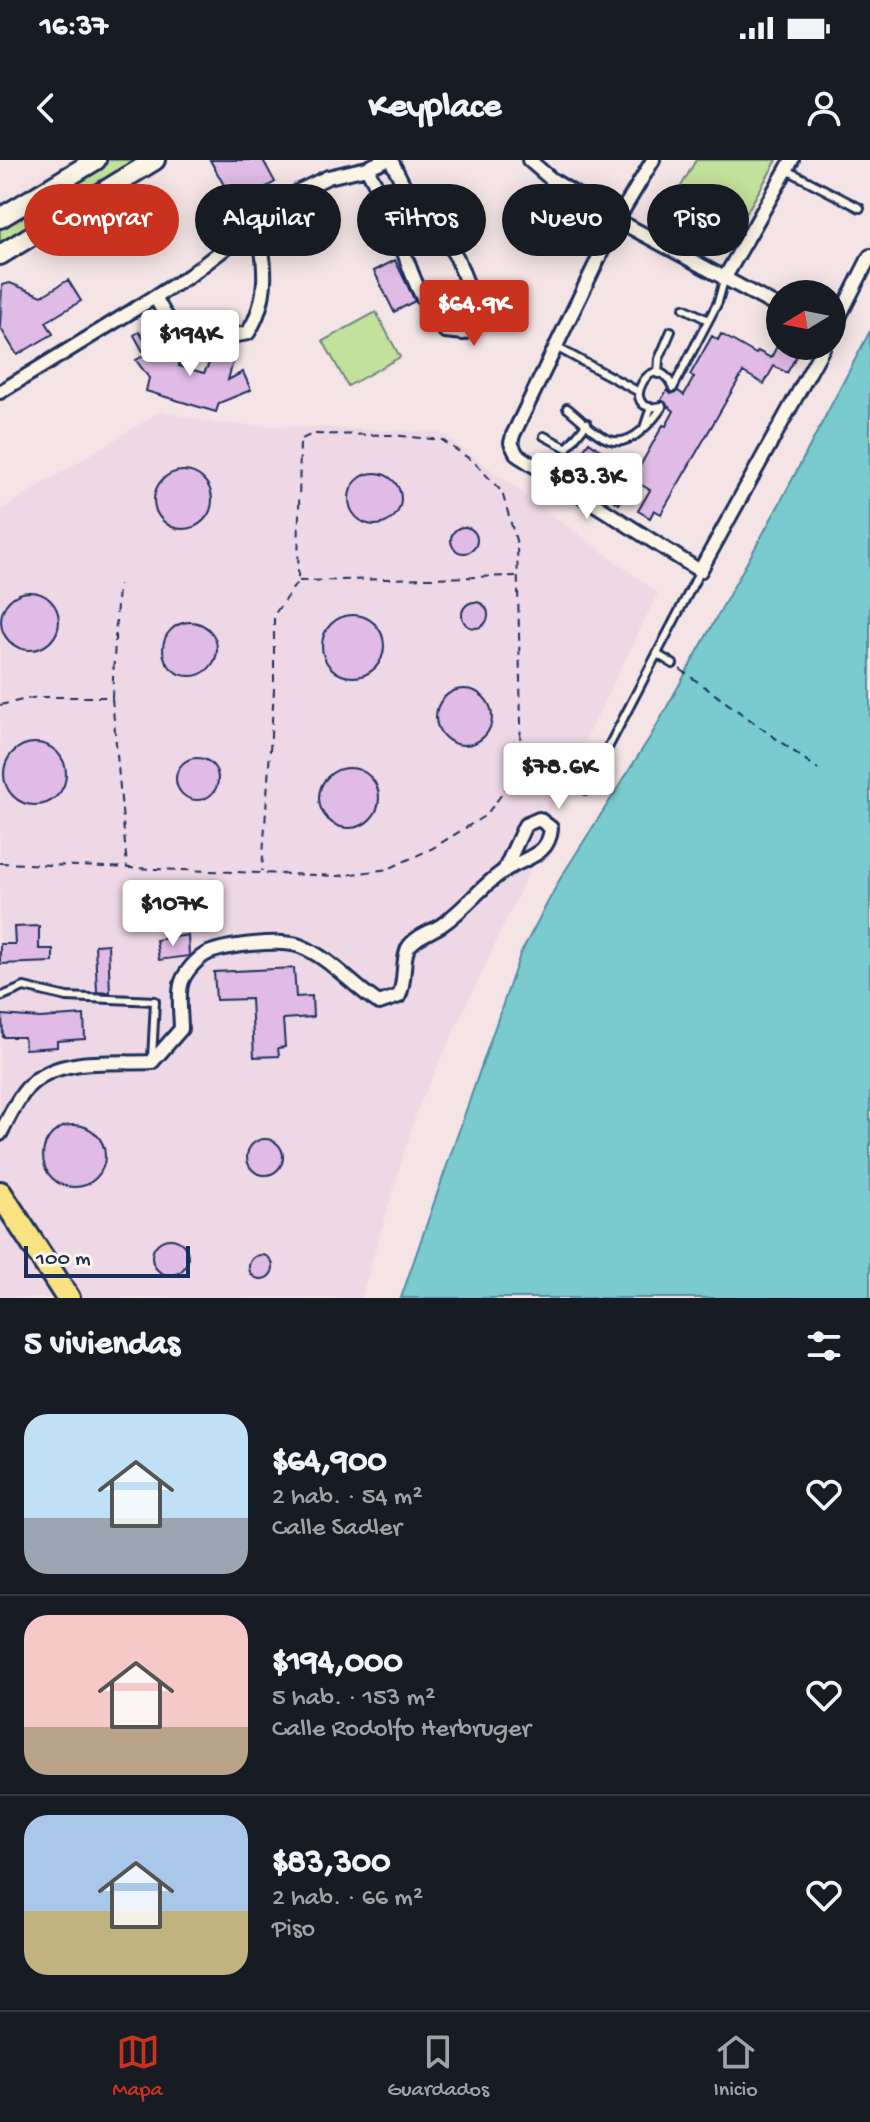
<!DOCTYPE html>
<html lang="es">
<head>
<meta charset="utf-8">
<style>
  :root { --surface:#171b24; --page:#20242c; --text:#f1f3f6; --muted:#9ea1a6; --line:#363941; --accent:#c8321e }
  body { margin:0; font-family:"Gochi Hand",sans-serif; background:var(--page); color:var(--text); height:100vh; display:flex; flex-direction:column; font-size:30px; white-space:nowrap }
  * { box-sizing:border-box; margin:0 }
  p { font-size:26px; color:var(--muted) }
  .icon { flex:none; width:44px; height:44px; fill:none; stroke:currentColor; stroke-width:2; stroke-linecap:round; stroke-linejoin:round }
  .map { position:relative; height:1138px; overflow:hidden }
  .details { display:flex; flex-direction:column; background:var(--surface); flex:1 }
  .details>* { flex:none }
  .hud { position:absolute; left:24px; top:24px; width:822px; height:72px; display:flex; gap:16px }
  .needle { width:52px; rotate:260deg }
  .tools { position:absolute; left:766px; top:120px; display:grid; gap:16px }
  .tools a { display:grid; place-items:center; width:80px; height:80px; border-radius:50%; background:var(--surface); box-shadow:0 4px 20px #0003; font-size:40px }
  .scale { position:absolute; left:24px; bottom:20px; width:166px; box-sizing:border-box; padding-left:8px; border:4px solid #1b2f5e; border-top:0; font-size:22px; line-height:28px; white-space:nowrap; color:#1b2f5e; -webkit-text-stroke:6px #fcf5e5; paint-order:stroke }
  .price { position:absolute; translate:-50% -68px; padding:0 18px; border-radius:8px; background:#fff; color:#222; font-size:26px; line-height:52px; filter:drop-shadow(0 2px 4px #0008) }
  .price::after { content:''; position:absolute; left:50%; top:48px; width:24px; height:18px; margin-left:-12px; background:inherit; clip-path:polygon(0 0,100% 0,50% 100%) }
  .price.selected { background:var(--accent); color:#fff }
  ul { padding:0; list-style:none }
  li { display:flex; align-items:center; gap:24px; height:200px; padding:0 24px }
  li+li { border-top:2px solid var(--line) }
  li span { display:grid; place-items:center; flex:none; width:224px; height:160px; border-radius:24px; color:#555 }
  li>.icon { margin-inline-start:auto }
  span .icon { width:96px; height:96px; fill:#fffc; stroke-width:1 }
  li b { font-size:34px }
  h2 { display:flex; justify-content:space-between; align-items:center; height:96px; padding:0 24px; font-size:34px }
  .tag { padding:0 28px; border-radius:36px; background:var(--surface); box-shadow:0 4px 20px #0003; font-size:28px; line-height:72px }
  .tag.selected { background:var(--accent); color:#fff }
  .status { display:flex; justify-content:space-between; align-items:center; height:56px; padding:0 40px; background:var(--surface); direction:ltr }
  .status svg { height:22px; fill:currentColor }
  header { display:flex; justify-content:space-between; align-items:center; height:104px; padding:0 24px; background:var(--surface); font-size:36px; font-weight:800 }
  .tab-bar { display:flex; justify-content:space-around; align-items:center; height:112px; border-top:2px solid var(--line); background:var(--surface); font-size:22px; color:var(--muted) }
  .tab-bar a { display:grid; justify-items:center; gap:4px }
  .tab-bar .selected { color:var(--accent) }
  .map>svg:first-child { display:block }
</style>
</head>
<body>
<div class="status"><b>16:37</b><svg viewBox="0 0 49 12"><path d="M0 12V9h3v3zM5 12V6h3v6zM10 12V3h3v9zM15 12V0h3v12zM26 1h20v11H26zM47 4h2v5h-2z"/></svg></div>
<header><svg class="icon" aria-label="back" viewBox="0 0 24 24"><path d="M15 5l-7 7 7 7"/></svg>Keyplace<svg class="icon" aria-label="person" viewBox="0 0 24 24"><circle cx="12" cy="8" r="4"/><path d="M4 21q1-7 8-7t8 7"/></svg></header>
<div class="map">
<svg width="870" height="1138" viewBox="0 0 870 1138">
  <rect width="100%" height="100%" fill="#f4e4e5"/>
  <filter id="ink" filterUnits="userSpaceOnUse"><feTurbulence type="fractalNoise" baseFrequency=".0125" numOctaves="2"/><feDisplacementMap in="SourceGraphic" scale="16" xChannelSelector="R" yChannelSelector="G"/><feConvolveMatrix kernelMatrix="1 2 1 2 8 2 1 2 1" color-interpolation-filters="sRGB"/></filter>
  <g filter="url(#ink)">
    <path fill="#eed8e5" d="M161 251 219 264 440 272 658 433 547 657 562 671 549 700 540 697 535 699 417 950 361 1138H0V350Z"/>
    <path fill="#c2e19a" stroke="#6e887c" stroke-width="2" d="M105 0H135L0 87V66Z
      M696 0H777L723 93 663 58Z
      M376 152 400 197 348 226 323 181Z"/>
    <path fill="#79cbd0" stroke="#538da2" stroke-width="2" d="M870 171V1138H401L520 795 560 719 652 574 781 341Z"/>
    <path fill="#e0bbe5" stroke="#1b2f5e" stroke-width="2" d="M210 0H263L275 22 235 45Z
      M395 100 415 141 394 152 374 111Z
      M68 120 81 141 46 162 53 174 17 195 0 167 2 125 10 123 42 136Z
      M139 172 156 197 160 182 181 187 179 206 204 213 214 194 233 202 228 220 243 212 251 230 219 243 216 252 146 231 149 218 136 200 145 195 134 175Z
      M721 174 756 194 758 191 771 198 777 186H802L787 213 774 206 764 224 743 212 661 354 654 350 650 358 638 351 650 330 635 321 619 344 570 308 589 282 635 315 663 265 666 266 674 251 661 240 667 230 671 234 678 231 684 235 694 217 690 215 712 176 718 180Z
      M154 340a29 29 0 1 1 58 0a29 29 0 1 1-58 0Z
      M349 339a26 26 0 1 1 52 0a26 26 0 1 1-52 0Z
      M451 380a13 13 0 1 1 26 0a13 13 0 1 1-26 0Z
      M1 461a29 29 0 1 1 58 0a29 29 0 1 1-58 0Z
      M462 455a13 13 0 1 1 26 0a13 13 0 1 1-26 0Z
      M322 486a31 31 0 1 1 62 0a31 31 0 1 1-62 0Z
      M163 489a27 27 0 1 1 54 0a27 27 0 1 1-54 0Z
      M436 557a28 28 0 1 1 56 0a28 28 0 1 1-56 0Z
      M4 614a31 31 0 1 1 62 0a31 31 0 1 1-62 0Z
      M176 619a21 21 0 1 1 42 0a21 21 0 1 1-42 0Z
      M319 638a30 30 0 1 1 60 0a30 30 0 1 1-60 0Z
      M39 766V789H53V802L0 804V784H15L14 767Z
      M188 775 189 796 159 800 156 780Z
      M108 784 110 833 97 832 95 785Z
      M294 808 296 837 312 836 313 857 283 859 285 887 278 888 279 896 254 897 251 839 216 840 214 812Z
      M2 855 40 858 84 855 85 879 57 881V887L25 889 24 877H3Z
      M43 996a31 31 0 1 1 62 0a31 31 0 1 1-62 0Z
      M247 997a18 18 0 1 1 36 0a18 18 0 1 1-36 0Z
      M152 1097a18 18 0 1 1 36 0a18 18 0 1 1-36 0Z
      M249 1107a12 12 0 1 1 24 0a12 12 0 1 1-24 0Z"/>
    <g fill="none" stroke-linecap="round" stroke-linejoin="round">
      <g stroke="#1b2f5e" stroke-width="12">
        <path id="service" d="M787 10 860 48
          M684 148 708 160
          M556 187 639 232
          M658 214 659 199 671 171
          M673 228 718 142 724 120
          M662 246C614 257 653 181 673 228
          M567 248C593 268 611 297 641 271 650 263 656 257 662 247
          M644 268 651 247
          M544 276 567 288 587 263
          M657 494 673 504
          M586 630 700 411
          M0 837 24 827 67 837 155 841 152 899"/>
      </g>
      <g stroke="#1b2f5e" stroke-width="18">
        <path id="minor" d="M529 0 551 19 617 60 780 148
          M653 0 617 60 513 275 511 283 517 295 700 411 824 186
          M367 8C375 25 386 41 392 58 407 99 416 137 445 171L464 173 479 154 457 98 429 54 410 38 391 0
          M724 119 792 0
          M155 137C159 143 163 154 169 159 190 179 222 178 248 173 270 138 266 103 257 63
          M832 171 870 96
          M0 232 189 116 299 31 328 17 367 8 385 0
          M0 974C9 958 17 938 30 925 59 896 114 904 152 902L181 869C181 855 178 839 181 825 183 814 197 798 208 793 227 785 281 779 300 786 332 799 351 825 379 843L399 836C406 821 402 799 408 788 415 776 432 772 443 764 466 748 482 725 505 710 526 697 549 696 551 668L539 659 525 665 504 711"/>
      </g>
      <g stroke="#1b2f5e" stroke-width="24">
        <path id="secondary" d="M0 58 96 0
          M0 95 155 0"/>
      </g>
      <g stroke="#1b2f5e" stroke-width="28">
        <path id="trunk" d="M0 1033 68 1138"/>
      </g>
      <path stroke="#1b2f5e" stroke-width="2" stroke-dasharray="8 6" stroke-linecap="butt" d="M299 421 516 416
        M680 509 818 609
        M112 538 127 707
        M0 545 37 537H112L118 425
        M0 703 339 716 388 709 433 688 486 655 518 613 521 564 517 384 502 332 474 302 442 280 391 275 312 274 300 280 298 421 274 455V530L262 711"/>
      <use href="#service" stroke="#fcf5e5" stroke-width="6"/>
      <use href="#minor" stroke="#fcf5e5" stroke-width="12"/>
      <use href="#secondary" stroke="#fcf5e5" stroke-width="18"/>
      <use href="#trunk" stroke="#f8e281" stroke-width="22"/>
    </g>
  </g>
</svg>
<div class="tools">
<a><svg class="needle" viewBox="-14 -14 28 28"><path d="M0-13l5 13h-10z" fill="#e53935"/><path d="M0 13l5-13h-10z" fill="#9ea1a6"/></svg></a>
</div>
<div class="scale">100 m</div>
<b class="price selected" style="left:474px;top:188px">$64.9K</b>
<b class="price" style="left:190px;top:218px">$194K</b>
<b class="price" style="left:587px;top:361px">$83.3K</b>
<b class="price" style="left:559px;top:651px">$78.6K</b>
<b class="price" style="left:173px;top:788px">$107K</b>
<div class="hud">
<a class="tag selected">Comprar</a>
<a class="tag">Alquilar</a>
<a class="tag">Filtros</a>
<a class="tag">Nuevo</a>
<a class="tag">Piso</a>
</div>
</div>
<section class="details">
<h2>5 viviendas<svg class="icon" aria-label="filters" viewBox="0 0 24 24"><path d="M4 7h16M4 17h16"/><circle cx="9" cy="7" r="2"/><circle cx="15" cy="17" r="2"/></svg></h2>
<ul>
<li><span style="background:linear-gradient(#bfe0f5 65%,#9aa5b1 0)"><svg class="icon" aria-label="home" viewBox="0 0 24 24"><path d="M3 11l9-7 9 7M6 9v11h12V9"/></svg></span><div><b>$64,900</b><p>2 hab. · 54 m²</p><p>Calle Sadler</p></div><svg class="icon" aria-label="heart" viewBox="0 0 24 24"><path d="M12 20l-8-8c-3-5 5-10 8-4 3-6 11-1 8 4z"/></svg></li>
<li><span style="background:linear-gradient(#f6c9c9 70%,#b9a48a 0)"><svg class="icon" aria-label="home" viewBox="0 0 24 24"><path d="M3 11l9-7 9 7M6 9v11h12V9"/></svg></span><div><b>$194,000</b><p>5 hab. · 153 m²</p><p>Calle Rodolfo Herbruger</p></div><svg class="icon" aria-label="heart" viewBox="0 0 24 24"><path d="M12 20l-8-8c-3-5 5-10 8-4 3-6 11-1 8 4z"/></svg></li>
<li><span style="background:linear-gradient(#a9c7e8 60%,#c2b280 0)"><svg class="icon" aria-label="home" viewBox="0 0 24 24"><path d="M3 11l9-7 9 7M6 9v11h12V9"/></svg></span><div><b>$83,300</b><p>2 hab. · 66 m²</p><p>Piso</p></div><svg class="icon" aria-label="heart" viewBox="0 0 24 24"><path d="M12 20l-8-8c-3-5 5-10 8-4 3-6 11-1 8 4z"/></svg></li>
</ul>
</section>
<nav class="tab-bar">
<a class="selected"><svg class="icon" aria-label="map" viewBox="0 0 24 24"><path d="M3 6l6-2 6 2 6-2v14l-6 2-6-2-6 2zM9 4v14M15 6v14"/></svg>Mapa</a>
<a><svg class="icon" aria-label="saved" viewBox="0 0 24 24"><path d="M7 4h10v16l-5-4-5 4z"/></svg>Guardados</a>
<a><svg class="icon" aria-label="home" viewBox="0 0 24 24"><path d="M3 11l9-7 9 7M6 9v11h12V9"/></svg>Inicio</a>
</nav>
</body>
</html>
